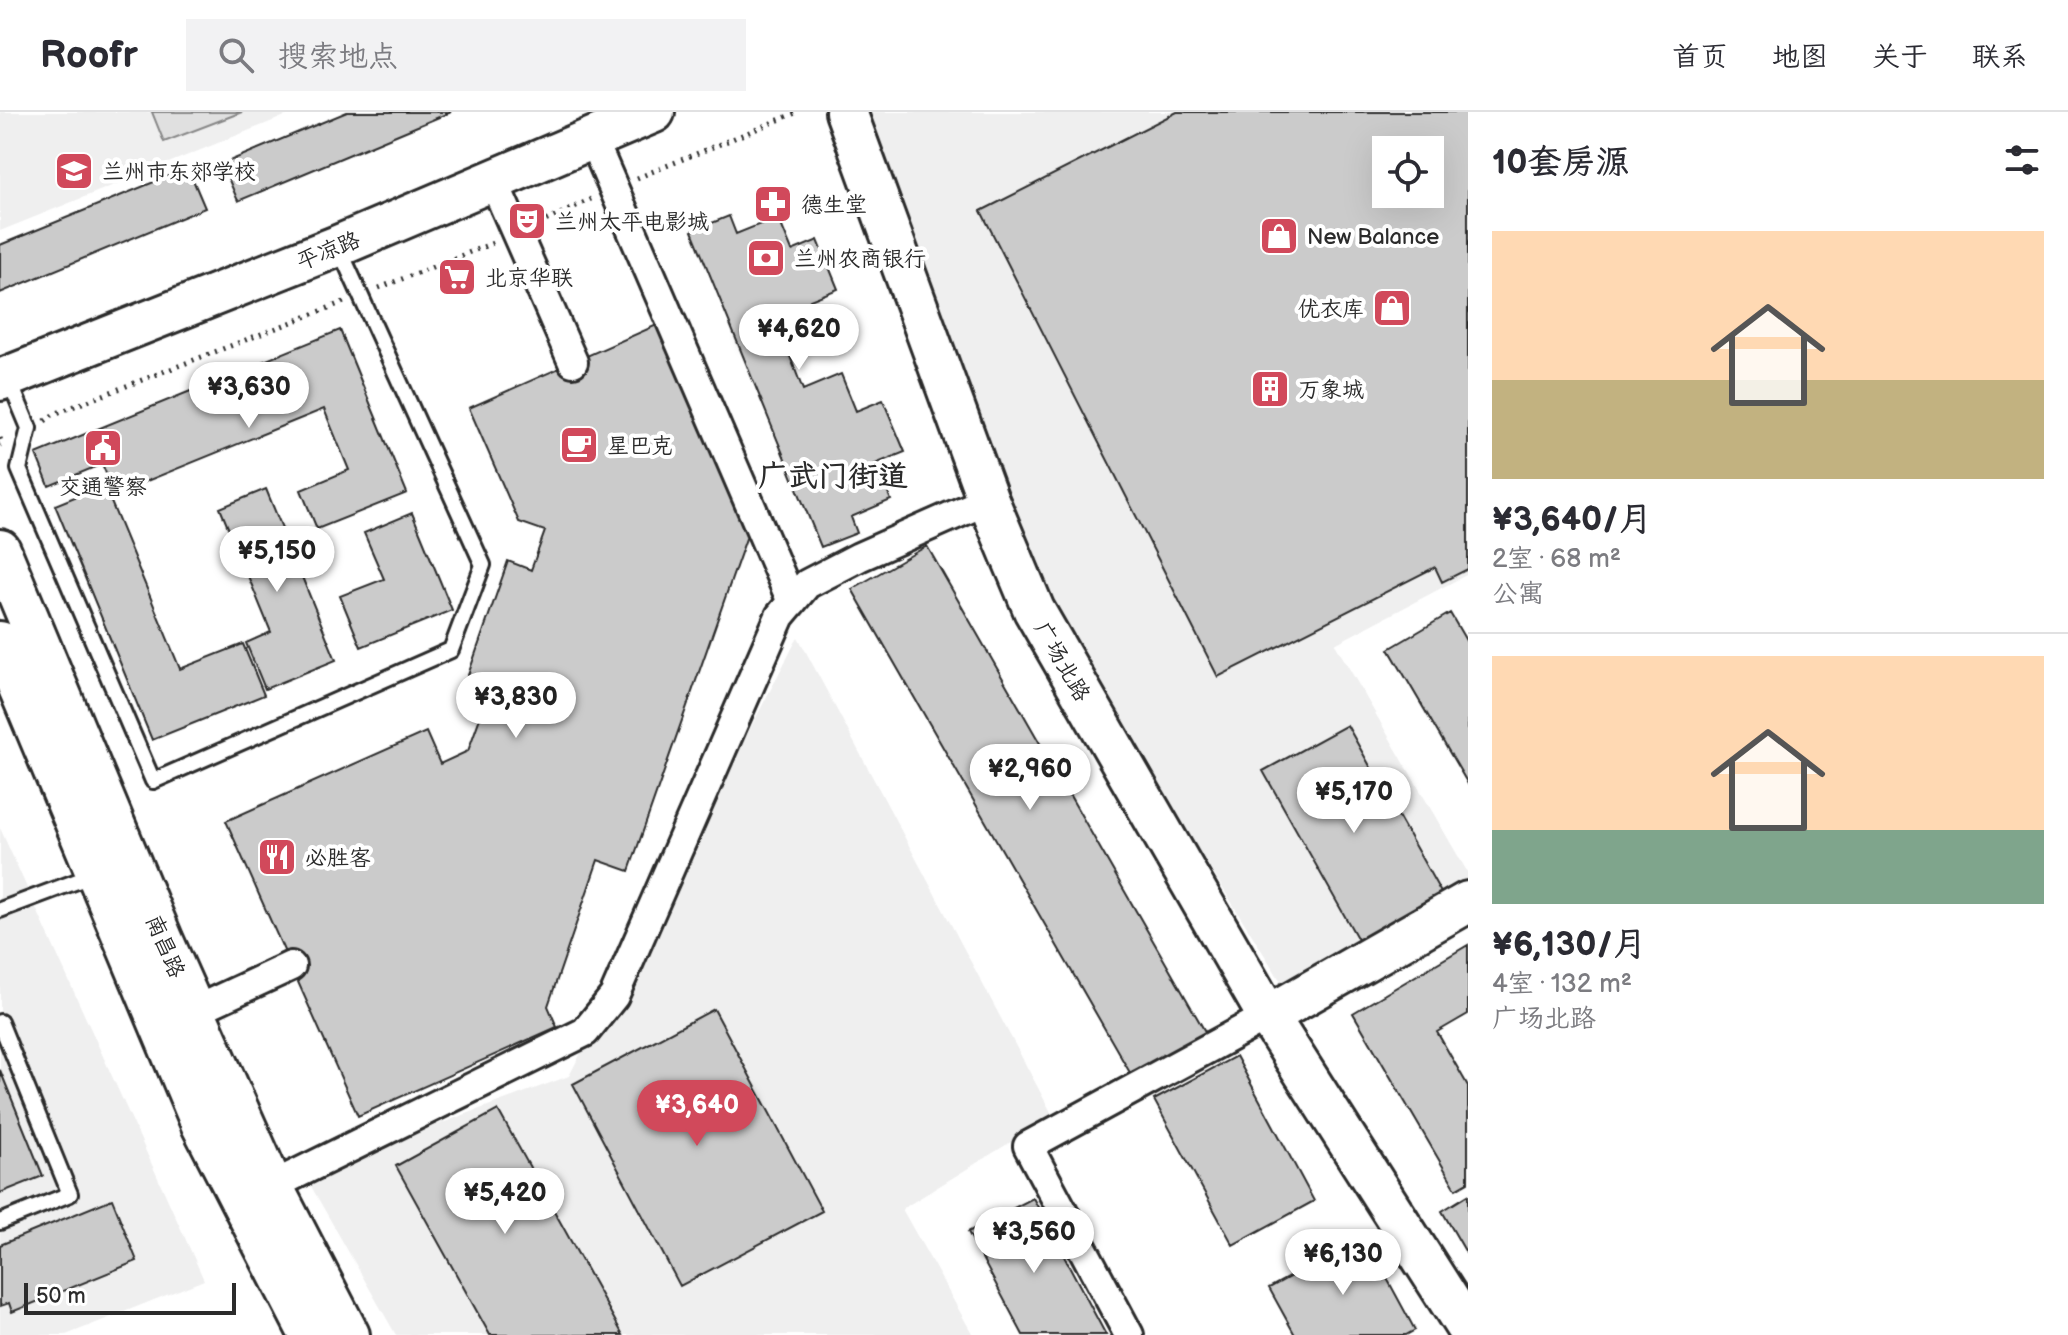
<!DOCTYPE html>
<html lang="zh">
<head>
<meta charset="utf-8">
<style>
  :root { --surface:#fff; --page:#f2f2f3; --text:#2b2b33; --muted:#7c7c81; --line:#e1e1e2; --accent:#d1495b }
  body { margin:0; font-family:"Balsamiq Sans","LXGW WenKai TC",sans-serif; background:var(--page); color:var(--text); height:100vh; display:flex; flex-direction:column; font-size:30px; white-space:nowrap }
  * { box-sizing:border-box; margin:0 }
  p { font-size:26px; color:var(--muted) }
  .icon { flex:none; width:44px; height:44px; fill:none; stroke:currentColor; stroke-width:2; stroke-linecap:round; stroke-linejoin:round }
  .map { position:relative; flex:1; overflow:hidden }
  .side { display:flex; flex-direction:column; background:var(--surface); width:600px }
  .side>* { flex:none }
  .fabs { position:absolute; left:1372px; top:24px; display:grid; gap:16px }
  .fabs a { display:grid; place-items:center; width:72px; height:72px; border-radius:0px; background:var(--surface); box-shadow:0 8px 32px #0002; font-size:40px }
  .scale { position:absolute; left:24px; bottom:20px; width:212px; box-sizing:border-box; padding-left:8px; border:4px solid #2b2b2b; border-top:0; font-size:22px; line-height:28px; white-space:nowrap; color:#2b2b2b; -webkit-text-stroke:6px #fff; paint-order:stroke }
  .price { position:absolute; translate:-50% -68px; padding:0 18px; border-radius:28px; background:#fff; color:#222; font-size:26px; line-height:52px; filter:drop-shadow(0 2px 4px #0008) }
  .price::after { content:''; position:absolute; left:50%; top:48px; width:24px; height:18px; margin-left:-12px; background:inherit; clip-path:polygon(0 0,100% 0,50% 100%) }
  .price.on { background:var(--accent); color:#fff }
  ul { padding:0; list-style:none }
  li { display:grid; align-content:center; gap:16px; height:424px; padding:0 24px }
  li+li { border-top:2px solid var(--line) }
  li span { display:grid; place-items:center; height:248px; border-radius:0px; color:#555 }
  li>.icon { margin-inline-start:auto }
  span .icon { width:144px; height:144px; fill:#fffc; stroke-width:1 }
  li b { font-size:34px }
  h2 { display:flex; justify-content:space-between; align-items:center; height:96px; padding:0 24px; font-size:34px }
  header { display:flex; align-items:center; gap:48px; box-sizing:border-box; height:112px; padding:0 40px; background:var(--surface); border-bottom:2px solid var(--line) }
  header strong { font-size:38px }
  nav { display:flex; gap:44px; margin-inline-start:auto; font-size:28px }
  .search { width:560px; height:72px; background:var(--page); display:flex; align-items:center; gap:20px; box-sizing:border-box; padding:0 28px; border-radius:0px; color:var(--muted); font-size:30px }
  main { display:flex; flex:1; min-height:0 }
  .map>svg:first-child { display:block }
</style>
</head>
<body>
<header>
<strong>Roofr</strong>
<div class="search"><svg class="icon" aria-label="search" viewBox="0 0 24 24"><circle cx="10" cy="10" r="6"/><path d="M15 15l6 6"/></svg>搜索地点</div>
<nav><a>首页</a><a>地图</a><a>关于</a><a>联系</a></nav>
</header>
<main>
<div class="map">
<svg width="1468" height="1223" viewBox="0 0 1468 1223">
  <rect width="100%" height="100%" fill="#fff"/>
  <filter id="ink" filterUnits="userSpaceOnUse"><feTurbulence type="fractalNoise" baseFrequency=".0125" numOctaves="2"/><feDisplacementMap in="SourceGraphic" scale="16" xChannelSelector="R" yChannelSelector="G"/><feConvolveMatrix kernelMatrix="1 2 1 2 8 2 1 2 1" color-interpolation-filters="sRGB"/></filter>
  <g filter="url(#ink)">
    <path fill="#efefef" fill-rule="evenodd" d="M0 0H295L0 119Z
      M869 0H1468V462L1335 532 1468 761V782L1290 884 1045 492ZM1386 38H1430V82H1386Z
      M798 525 1053 1004 902 1097 973 1223H396L304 1062 569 964Z
      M0 716 204 1168 66 1223H0Z"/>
    <path fill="#e0e0e0" stroke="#868686" stroke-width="2" d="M152 0H242L164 30Z"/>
    <path fill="#cbcbcb" stroke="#2b2b2b" stroke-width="2" fill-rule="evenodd" d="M347 0H451L238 89 222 52Z
      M1177 0H1468V457L1442 470 1435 455 1218 565 981 99ZM1386 38H1430V82H1386Z
      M188 56 205 96 0 181V133Z
      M729 104 736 122 778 105 792 139 818 128 838 177 810 188 825 224 788 239 803 278 841 262 856 299 883 288 905 340 875 352 891 388 851 405 857 421 821 435 692 119Z
      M659 212 750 415 629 759 598 748 548 894 557 915 358 1004 226 709 426 620 440 652 468 639 491 575 467 566 508 449 531 458 545 419 519 410 469 296Z
      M340 218 407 381 317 417 301 378 349 358 324 297 115 382 102 352 49 374 36 342Z
      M104 373 180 557 243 532 264 583 152 628 55 393Z
      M266 377 336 548 265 577 246 531 271 520 220 396Z
      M412 401 452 498 361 535 340 484 384 467 364 421Z
      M927 434 1207 923 1133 966 852 477Z
      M1450 501 1468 532V672L1389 537Z
      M1347 613 1444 786 1361 833 1263 659Z
      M1468 833V902L1437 920 1468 974V1070L1456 1077 1353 901Z
      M714 897 822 1099 680 1174 573 972Z
      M1236 944 1314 1089 1233 1133 1154 988Z
      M0 958 43 1064 0 1081Z
      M498 998 623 1223H490L396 1054Z
      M1468 1083V1144L1442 1099Z
      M1033 1086 1106 1223H1023L968 1120Z
      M112 1087 137 1149 12 1200 9 1191 0 1194V1133Z
      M1364 1124 1415 1218 1406 1223H1295L1269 1176Z"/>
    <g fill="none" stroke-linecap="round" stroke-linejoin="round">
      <g stroke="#2b2b2b" stroke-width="20">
        <path id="lane" d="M9 268 29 316 19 357 153 669 451 538 483 453 338 134
          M0 798 96 762
          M0 910 70 1082 0 1110"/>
      </g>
      <g stroke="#2b2b2b" stroke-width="34">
        <path id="street" d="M592 26 792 490
          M493 68 573 250
          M194 899 291 854
          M272 1074 585 920 614 884 780 504 807 472 859 445 988 388
          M1129 1223 1028 1034 1268 904"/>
      </g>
      <g stroke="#2b2b2b" stroke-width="46">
        <path id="secondary" d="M846 0 988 388 1034 498 1268 904 1468 1218
          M0 268 338 134 654 0
          M0 438 163 829 272 1074 349 1223
          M0 530 202 1013 310 1223
          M1268 904 1468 790"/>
      </g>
      <path stroke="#2b2b2b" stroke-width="5" stroke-dasharray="2 6" stroke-linecap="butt" d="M637 66 798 0
        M539 112 591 87
        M379 176 493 131
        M45 309 54 302 344 190"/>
      <use href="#lane" stroke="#fff" stroke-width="14"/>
      <use href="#street" stroke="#fff" stroke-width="28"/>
      <use href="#secondary" stroke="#fff" stroke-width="40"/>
      <path stroke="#2b2b2b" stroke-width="5" stroke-dasharray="2 6" stroke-linecap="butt" d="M0 326 2 332 0 333"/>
    </g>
  </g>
  <defs>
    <g id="school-square" transform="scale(2)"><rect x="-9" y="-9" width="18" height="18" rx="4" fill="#d1495b" stroke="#fff"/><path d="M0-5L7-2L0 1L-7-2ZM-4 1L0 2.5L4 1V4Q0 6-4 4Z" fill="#fff"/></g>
    <g id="pharmacy-square" transform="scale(2)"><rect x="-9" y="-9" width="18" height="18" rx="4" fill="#d1495b" stroke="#fff"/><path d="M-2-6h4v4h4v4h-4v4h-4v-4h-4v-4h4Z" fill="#fff"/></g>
    <g id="theatre-square" transform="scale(2)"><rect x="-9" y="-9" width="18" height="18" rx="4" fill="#d1495b" stroke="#fff"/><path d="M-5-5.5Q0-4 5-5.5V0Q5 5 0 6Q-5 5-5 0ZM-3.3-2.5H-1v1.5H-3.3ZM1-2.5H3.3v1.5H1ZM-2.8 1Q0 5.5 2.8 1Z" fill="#fff"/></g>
    <g id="shop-square" transform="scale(2)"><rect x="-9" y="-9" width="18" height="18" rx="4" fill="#d1495b" stroke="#fff"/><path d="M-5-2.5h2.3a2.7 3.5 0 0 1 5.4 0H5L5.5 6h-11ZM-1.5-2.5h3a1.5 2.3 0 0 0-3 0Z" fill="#fff"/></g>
    <g id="bank-square" transform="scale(2)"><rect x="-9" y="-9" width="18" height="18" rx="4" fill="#d1495b" stroke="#fff"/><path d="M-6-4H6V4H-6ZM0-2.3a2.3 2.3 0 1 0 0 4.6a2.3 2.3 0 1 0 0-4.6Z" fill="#fff"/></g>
    <g id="supermarket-square" transform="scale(2)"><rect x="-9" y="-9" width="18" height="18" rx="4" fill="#d1495b" stroke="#fff"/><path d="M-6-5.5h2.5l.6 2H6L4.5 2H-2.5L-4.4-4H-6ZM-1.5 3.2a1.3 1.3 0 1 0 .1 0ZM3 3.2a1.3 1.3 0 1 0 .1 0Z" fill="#fff"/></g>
    <g id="building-square" transform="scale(2)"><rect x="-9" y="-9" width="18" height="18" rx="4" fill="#d1495b" stroke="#fff"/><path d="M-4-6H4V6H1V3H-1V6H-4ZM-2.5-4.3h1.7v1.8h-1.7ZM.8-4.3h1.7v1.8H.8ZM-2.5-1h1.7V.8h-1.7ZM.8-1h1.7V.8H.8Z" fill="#fff"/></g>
    <g id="cafe-square" transform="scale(2)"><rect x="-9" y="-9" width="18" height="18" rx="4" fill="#d1495b" stroke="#fff"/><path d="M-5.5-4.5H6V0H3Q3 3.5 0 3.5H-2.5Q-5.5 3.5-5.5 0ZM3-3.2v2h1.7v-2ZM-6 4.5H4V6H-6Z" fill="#fff"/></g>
    <g id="civic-square" transform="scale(2)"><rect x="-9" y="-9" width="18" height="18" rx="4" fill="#d1495b" stroke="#fff"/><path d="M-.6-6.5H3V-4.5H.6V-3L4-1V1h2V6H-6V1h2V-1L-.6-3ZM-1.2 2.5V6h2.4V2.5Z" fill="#fff"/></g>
    <g id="restaurant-square" transform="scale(2)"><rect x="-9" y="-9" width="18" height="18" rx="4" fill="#d1495b" stroke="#fff"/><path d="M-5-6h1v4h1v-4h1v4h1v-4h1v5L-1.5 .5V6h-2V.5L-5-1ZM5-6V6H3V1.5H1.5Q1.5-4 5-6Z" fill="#fff"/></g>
  </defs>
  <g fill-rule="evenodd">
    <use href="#school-square" x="74" y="59"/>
    <use href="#pharmacy-square" x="773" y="92"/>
    <use href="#theatre-square" x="527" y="109"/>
    <use href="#shop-square" x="1279" y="124"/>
    <use href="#bank-square" x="766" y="146"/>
    <use href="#supermarket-square" x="457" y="165"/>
    <use href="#shop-square" x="1392" y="196"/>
    <use href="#building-square" x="1270" y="277"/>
    <use href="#cafe-square" x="579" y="333"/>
    <use href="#civic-square" x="103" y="336"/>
    <use href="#restaurant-square" x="277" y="745"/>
  </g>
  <g text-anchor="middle" stroke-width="8" stroke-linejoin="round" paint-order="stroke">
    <g font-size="22" fill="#2b2b2b" stroke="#fff" text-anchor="start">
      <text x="102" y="67">兰州市东郊学校</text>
      <text x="801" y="100">德生堂</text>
      <text x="555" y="117">兰州太平电影城</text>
      <text x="1307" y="132">New Balance</text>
      <text x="794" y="154">兰州农商银行</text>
      <text x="485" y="173">北京华联</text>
      <text x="1364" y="204" text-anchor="end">优衣库</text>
      <text x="1298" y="285">万象城</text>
      <text x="607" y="341">星巴克</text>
      <text x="103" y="382" text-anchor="middle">交通警察</text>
      <text x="305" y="753">必胜客</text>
    </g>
    <g font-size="22" fill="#2b2b2b" stroke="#fff">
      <text transform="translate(328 138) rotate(-22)" y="8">平凉路</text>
      <text transform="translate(1063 549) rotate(60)" y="8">广场北路</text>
      <text transform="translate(166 834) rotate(67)" y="8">南昌路</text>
    </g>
    <g font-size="30" font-weight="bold" fill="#2b2b2b" stroke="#fff">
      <text x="833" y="374">广武门街道</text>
    </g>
  </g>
</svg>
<div class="fabs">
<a><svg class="icon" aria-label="locate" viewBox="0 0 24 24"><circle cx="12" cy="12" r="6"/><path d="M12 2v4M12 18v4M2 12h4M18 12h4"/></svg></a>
</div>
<div class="scale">50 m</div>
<b class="price" style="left:799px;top:260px">¥4,620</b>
<b class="price" style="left:249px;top:318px">¥3,630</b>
<b class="price" style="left:277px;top:482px">¥5,150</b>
<b class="price" style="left:516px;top:628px">¥3,830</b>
<b class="price" style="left:1030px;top:700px">¥2,960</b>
<b class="price" style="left:1354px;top:723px">¥5,170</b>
<b class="price on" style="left:697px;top:1036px">¥3,640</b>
<b class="price" style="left:505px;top:1124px">¥5,420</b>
<b class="price" style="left:1034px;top:1163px">¥3,560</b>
<b class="price" style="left:1343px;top:1185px">¥6,130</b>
</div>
<section class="side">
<h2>10套房源<svg class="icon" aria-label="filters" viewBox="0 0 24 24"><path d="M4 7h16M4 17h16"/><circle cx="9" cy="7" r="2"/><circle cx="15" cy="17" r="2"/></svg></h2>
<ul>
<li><span style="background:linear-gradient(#ffd9b3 60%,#c2b280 0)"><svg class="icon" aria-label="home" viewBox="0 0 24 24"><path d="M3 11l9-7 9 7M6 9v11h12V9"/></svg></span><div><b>¥3,640/月</b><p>2室 · 68 m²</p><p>公寓</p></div></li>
<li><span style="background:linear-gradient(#ffd9b3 70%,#7fa58c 0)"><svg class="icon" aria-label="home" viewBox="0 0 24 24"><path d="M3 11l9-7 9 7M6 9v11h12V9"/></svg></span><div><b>¥6,130/月</b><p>4室 · 132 m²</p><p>广场北路</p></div></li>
</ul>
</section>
</main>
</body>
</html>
